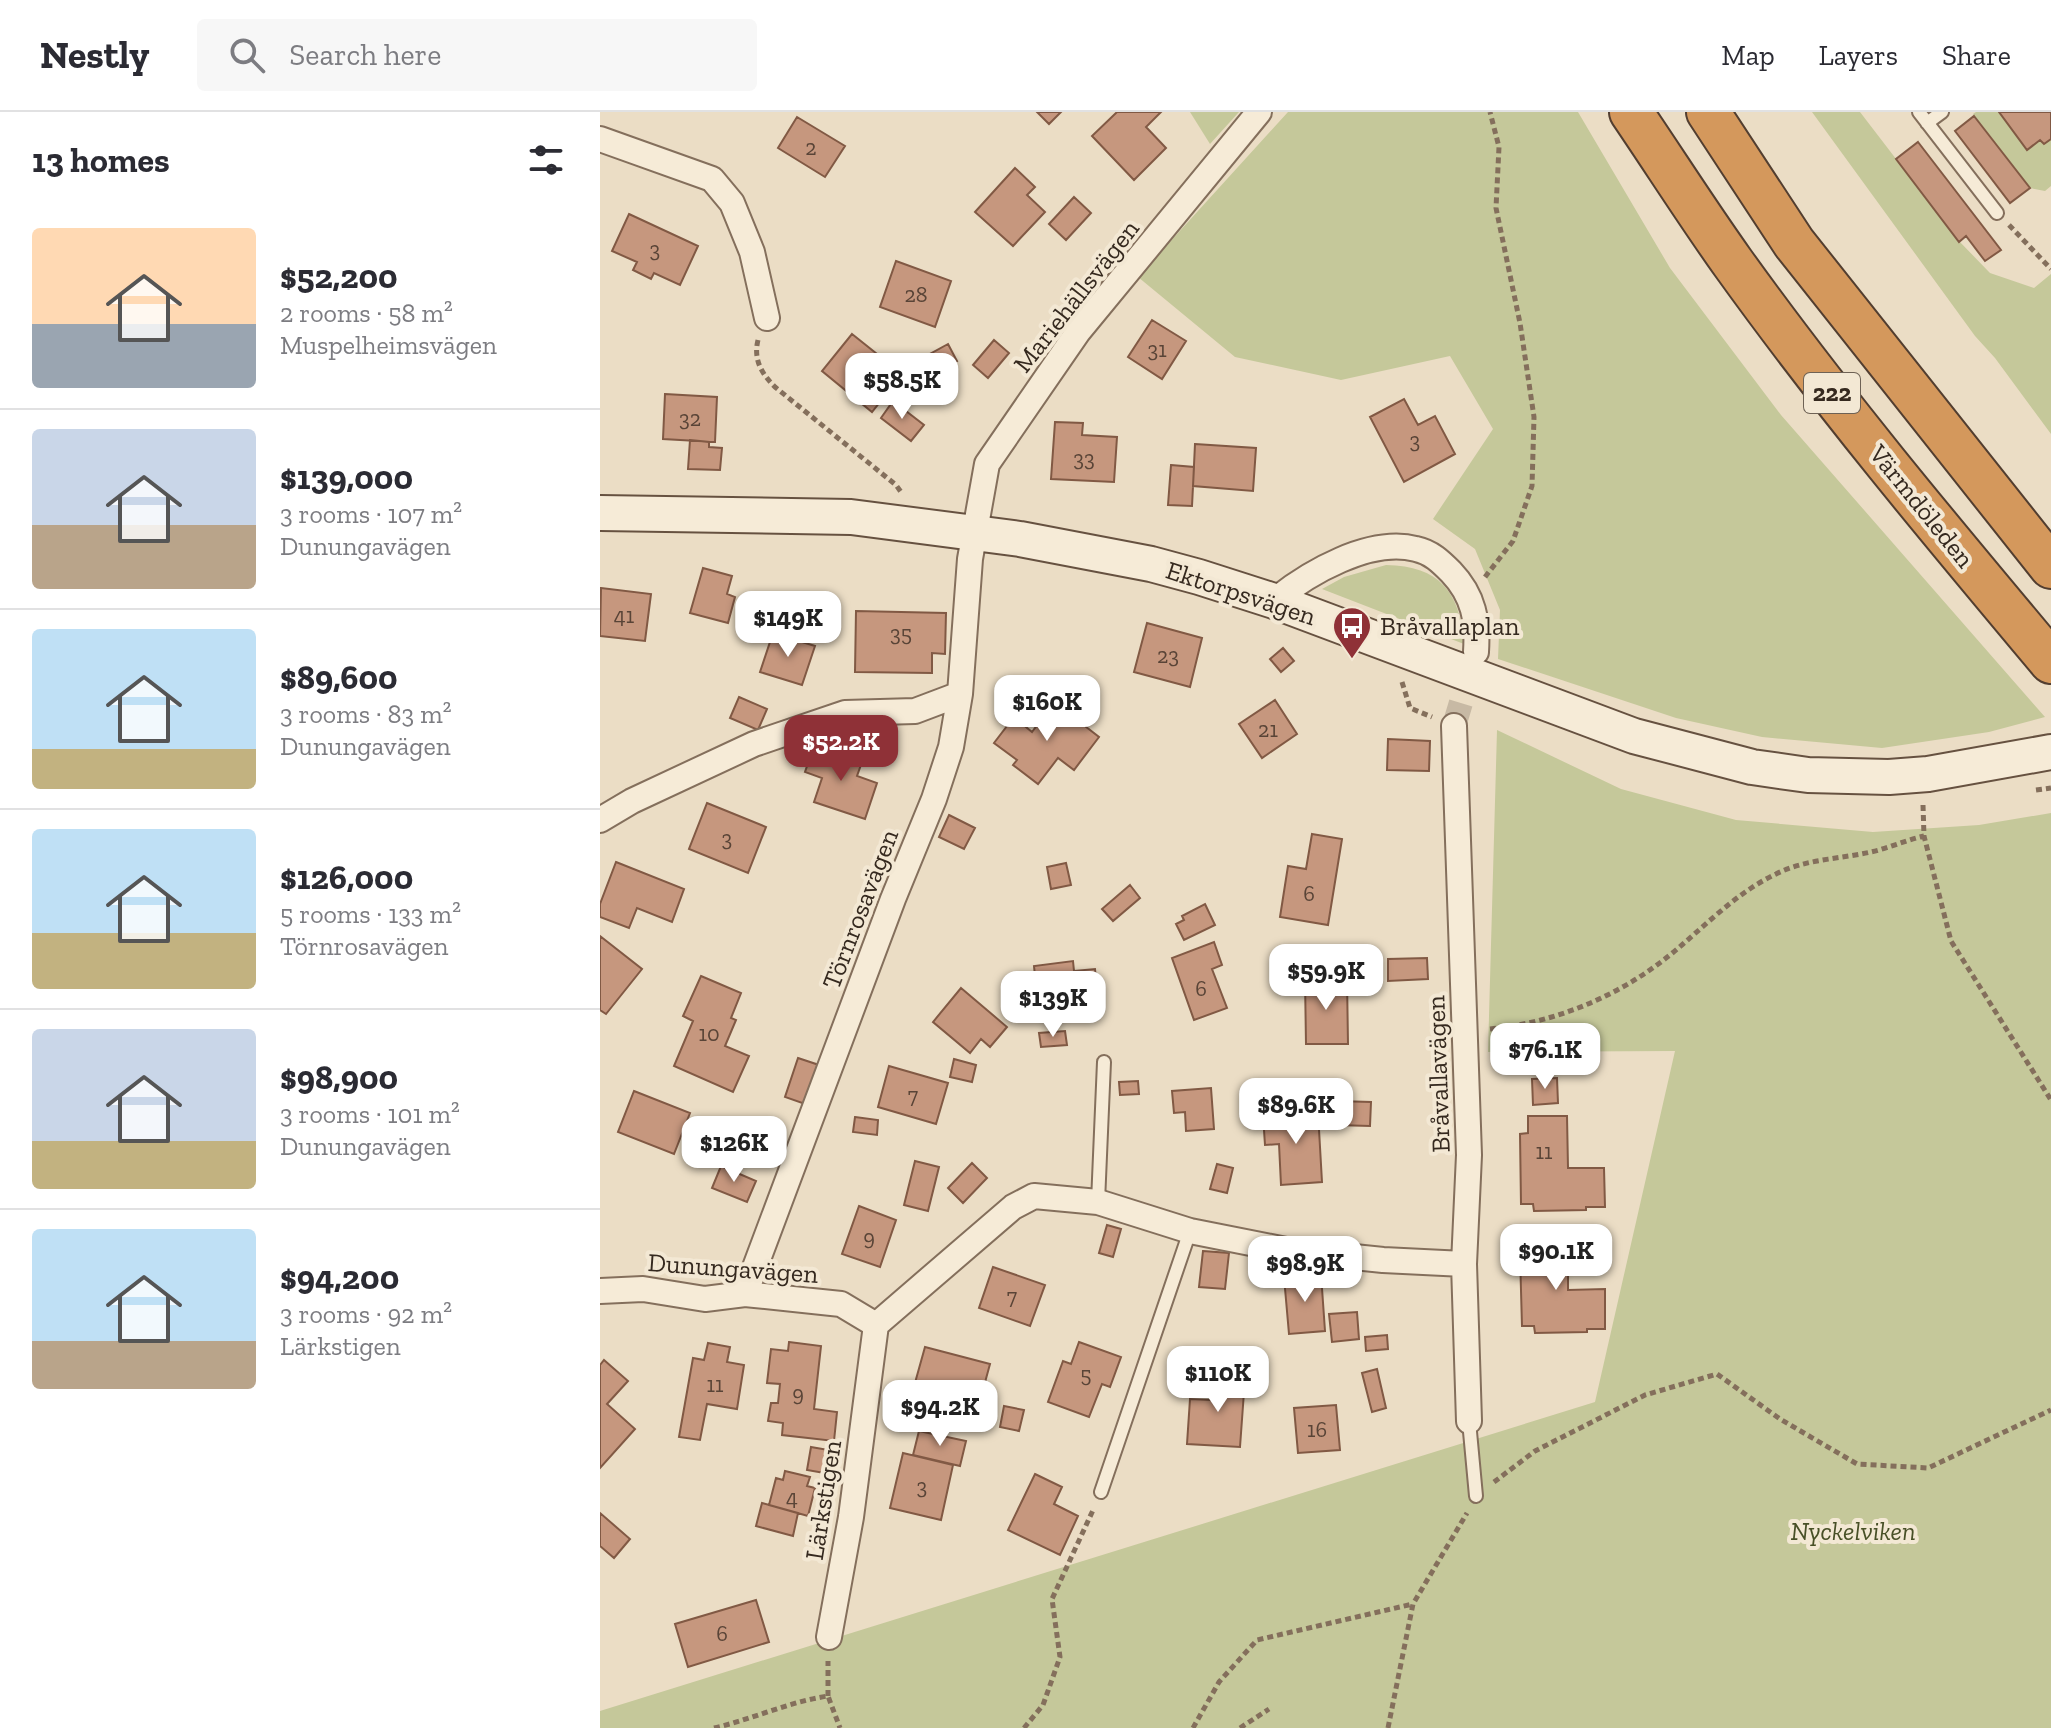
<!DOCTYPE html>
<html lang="en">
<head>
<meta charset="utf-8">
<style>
  :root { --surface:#fff; --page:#f7f7f7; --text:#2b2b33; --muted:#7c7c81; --line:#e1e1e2; --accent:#8f3137 }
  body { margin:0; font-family:"Zilla Slab",serif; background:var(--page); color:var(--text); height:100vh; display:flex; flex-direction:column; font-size:30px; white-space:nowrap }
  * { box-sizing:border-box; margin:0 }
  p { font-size:26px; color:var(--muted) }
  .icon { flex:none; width:44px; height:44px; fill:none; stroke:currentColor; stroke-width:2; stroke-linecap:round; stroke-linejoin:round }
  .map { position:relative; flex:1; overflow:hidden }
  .sheet { display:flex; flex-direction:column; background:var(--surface); width:600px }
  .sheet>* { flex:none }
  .price { position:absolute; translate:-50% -68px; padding:0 18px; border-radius:16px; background:#fff; color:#222; font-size:26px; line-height:52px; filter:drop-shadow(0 2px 4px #0008) }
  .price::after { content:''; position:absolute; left:50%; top:48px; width:24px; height:18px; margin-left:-12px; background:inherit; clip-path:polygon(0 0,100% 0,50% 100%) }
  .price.selected { background:var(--accent); color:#fff }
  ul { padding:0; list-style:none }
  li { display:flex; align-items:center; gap:24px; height:200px; padding:0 32px }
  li+li { border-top:2px solid var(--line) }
  li span { display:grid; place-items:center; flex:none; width:224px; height:160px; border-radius:8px; color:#555 }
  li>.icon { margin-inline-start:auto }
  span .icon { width:96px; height:96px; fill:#fffc; stroke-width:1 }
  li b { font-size:34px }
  h2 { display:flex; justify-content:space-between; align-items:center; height:96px; padding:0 32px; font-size:34px }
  header { display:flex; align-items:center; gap:48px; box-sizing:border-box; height:112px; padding:0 40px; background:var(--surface); border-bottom:2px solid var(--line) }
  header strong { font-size:38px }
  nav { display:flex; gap:44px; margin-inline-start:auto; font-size:28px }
  .search { width:560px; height:72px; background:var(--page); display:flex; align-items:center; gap:20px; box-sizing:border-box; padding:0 28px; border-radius:8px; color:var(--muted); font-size:30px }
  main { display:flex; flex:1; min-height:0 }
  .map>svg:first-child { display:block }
</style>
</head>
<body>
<header>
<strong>Nestly</strong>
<div class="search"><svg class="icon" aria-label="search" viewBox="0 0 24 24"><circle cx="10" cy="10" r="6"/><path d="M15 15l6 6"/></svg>Search here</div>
<nav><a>Map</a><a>Layers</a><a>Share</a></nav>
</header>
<main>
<section class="sheet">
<h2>13 homes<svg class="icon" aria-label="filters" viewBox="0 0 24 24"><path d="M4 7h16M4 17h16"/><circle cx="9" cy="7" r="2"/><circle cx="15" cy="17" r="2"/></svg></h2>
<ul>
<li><span style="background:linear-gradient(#ffd9b3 60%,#9aa5b1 0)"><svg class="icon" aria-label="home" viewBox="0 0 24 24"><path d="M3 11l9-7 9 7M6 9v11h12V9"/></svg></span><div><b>$52,200</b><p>2 rooms · 58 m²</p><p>Muspelheimsvägen</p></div></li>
<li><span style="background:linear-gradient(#c9d6e8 60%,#b9a48a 0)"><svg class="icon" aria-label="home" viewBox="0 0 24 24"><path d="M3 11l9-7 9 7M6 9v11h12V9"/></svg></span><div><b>$139,000</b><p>3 rooms · 107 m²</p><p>Dunungavägen</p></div></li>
<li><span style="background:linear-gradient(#bfe0f5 75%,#c2b280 0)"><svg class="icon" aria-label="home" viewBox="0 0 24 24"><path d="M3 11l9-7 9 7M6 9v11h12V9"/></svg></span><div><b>$89,600</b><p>3 rooms · 83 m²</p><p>Dunungavägen</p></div></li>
<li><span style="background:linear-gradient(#bfe0f5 65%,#c2b280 0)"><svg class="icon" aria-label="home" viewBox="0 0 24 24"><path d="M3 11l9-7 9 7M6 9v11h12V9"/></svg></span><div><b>$126,000</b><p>5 rooms · 133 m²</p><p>Törnrosavägen</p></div></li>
<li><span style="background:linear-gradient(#c9d6e8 70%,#c2b280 0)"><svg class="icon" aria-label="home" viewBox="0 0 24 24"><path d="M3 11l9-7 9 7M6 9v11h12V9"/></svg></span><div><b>$98,900</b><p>3 rooms · 101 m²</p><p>Dunungavägen</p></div></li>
<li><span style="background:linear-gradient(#bfe0f5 70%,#b9a48a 0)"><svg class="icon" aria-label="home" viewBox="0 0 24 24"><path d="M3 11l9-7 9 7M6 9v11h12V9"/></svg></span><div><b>$94,200</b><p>3 rooms · 92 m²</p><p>Lärkstigen</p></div></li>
</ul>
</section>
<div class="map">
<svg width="1451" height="1616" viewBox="0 0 1451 1616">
  <rect width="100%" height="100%" fill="#ebddc5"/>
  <path fill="#c5c89a" d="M590 0H639L610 32Z
    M688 0H978L1070 156 1181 303 1445 605 1389 620 1282 636 1162 625 1076 606 898 547 900 498 875 437 833 407 893 317 850 244 741 268 635 245 538 165Z
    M1212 0H1260L1359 129 1390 161 1434 176 1451 162V322L1395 246 1375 224Z
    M1376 0H1399L1427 38 1440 28 1451 27V74L1445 79 1430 76 1373 2Z
    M786 453C840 454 860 480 864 532L722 477 744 465Z
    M897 618 1021 677 1136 708 1273 720 1379 713 1451 701V1616H0V1599L995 1290 1075 939 888 940Z"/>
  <path fill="#c6977e" stroke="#815944" stroke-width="2" d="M437 0H461L449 12Z
    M517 0H561L546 15 566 36 534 68 492 24Z
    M1399 0H1451V27L1444 32 1440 28 1427 38Z
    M1374 4 1430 76 1410 91 1355 19Z
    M197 5 245 34 225 65 178 36Z
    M1318 30 1401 138 1385 149 1366 124 1359 130 1296 47Z
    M415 56 435 75 427 83 445 100 413 134 375 100Z
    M474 85 491 101 466 128 449 112Z
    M29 102 98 134 80 173 54 161 51 167 33 158 37 150 12 139Z
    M296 149 351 169 335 215 280 195Z
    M552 208 586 229 562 267 528 245Z
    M252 222 302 262 272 300 222 259Z
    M394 228 409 241 388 266 373 253Z
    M348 232 357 249 339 259 330 242Z
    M65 282 117 285 115 330 63 327Z
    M804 287 818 313 835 304 855 342 804 370 770 305Z
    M293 289 324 313 311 329 281 306Z
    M455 310 483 311 482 323 517 325 514 370 451 367Z
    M90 328 109 330V335L122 336 120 358 88 357Z
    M595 332 656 336 653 379 593 374Z
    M571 353 594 355 592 394 568 393Z
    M103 456 132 464 127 482 135 485 128 511 90 501Z
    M1 476 51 482 45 529 0 524Z
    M256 499 346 501 345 542 332 541V561L255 560Z
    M547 511 602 526 590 575 534 560Z
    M173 521 215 534 202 573 160 560Z
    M683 536 694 549 681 560 670 547Z
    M139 585 167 597 158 618 130 606Z
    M675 588 697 622 662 646 639 612Z
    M454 590 499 625 474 658 458 646 438 672 413 653 417 648 394 631 414 605 432 620Z
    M788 627 830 629 829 659 787 658Z
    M214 634 262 650 257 664 277 671 265 707 214 690 222 666 205 660Z
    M107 691 166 715 148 761 89 737Z
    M349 703 375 716 364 737 339 725Z
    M712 722 742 727 728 813 680 805 688 754 706 757Z
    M16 750 84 777 72 810 37 796 29 816 0 805V792Z
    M466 751 471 773 451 777 447 755Z
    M530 773 540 786 513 809 502 797Z
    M605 792 615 813 584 828 576 812 584 808 582 804Z
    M0 824 42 857 6 902 0 898Z
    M614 830 622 853 612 857 627 896 594 908 572 846Z
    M827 846 828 867 788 869V847Z
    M473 849 474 859 495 857 499 897 439 903 434 854Z
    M101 864 141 881 131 906 136 908 125 934 149 944 133 980 74 954 93 909 83 904Z
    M705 867H747L748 932H706Z
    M361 876 407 915 390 935 381 927 370 941 333 910Z
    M465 919 467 933 441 935 439 921Z
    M198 946 222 954 208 993 185 985Z
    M354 947 376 953 372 970 350 965Z
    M289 954 348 971 336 1012 278 995Z
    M957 966 958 991 933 993 932 967Z
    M538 969 539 982 520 983 519 970Z
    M611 976 614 1017 586 1019 585 1000 574 1001 572 979Z
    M34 979 90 1001 74 1042 18 1020Z
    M737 989 771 990 770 1014 736 1013Z
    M718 1000 722 1070 681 1073 679 1032 665 1033 663 1003Z
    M928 1004H967L968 1056H1004L1005 1095H986V1098L934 1099 933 1092H921L920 1022 928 1021Z
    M255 1005 278 1008 277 1023 253 1020Z
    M315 1049 339 1055 328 1099 304 1093Z
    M372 1051 387 1066 363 1091 348 1076Z
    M617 1052 633 1056 627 1081 610 1077Z
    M121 1054 156 1069 147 1090 112 1076Z
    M259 1094 296 1108 280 1155 242 1142Z
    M507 1113 521 1117 513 1145 499 1141Z
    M968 1125V1178L1005 1177V1217H987V1220L935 1221 934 1214H922L920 1143H929L928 1126Z
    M603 1139 629 1141 625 1177 599 1175Z
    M393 1155 445 1173 430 1214 379 1196Z
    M721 1162 725 1219 689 1222 684 1165Z
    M757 1200 759 1227 732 1230 729 1202Z
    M787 1223 788 1237 766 1239 765 1225Z
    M189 1230 221 1234 214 1297 237 1300 234 1329 182 1323 183 1311 168 1309 171 1291H178L180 1272 167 1271 171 1237 188 1239Z
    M479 1230 521 1245 510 1275 502 1272 489 1305 448 1290 463 1249 471 1252Z
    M108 1231 130 1235 127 1250 144 1253 137 1297 107 1292 100 1328 79 1325 93 1246 104 1248Z
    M325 1235 390 1252 378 1296 313 1278Z
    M4 1248 28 1269 7 1292 35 1317 0 1356V1253Z
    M777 1257 786 1296 772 1300 762 1261Z
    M612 1264 645 1266 640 1335 587 1332 590 1287 610 1288Z
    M736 1293 740 1338 698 1341 694 1296Z
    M404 1294 424 1298 419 1319 400 1315Z
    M319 1319 366 1329 360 1354 313 1343Z
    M211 1335 240 1340 236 1363 207 1358Z
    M303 1341 353 1353 341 1408 290 1396Z
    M185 1359 210 1365 207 1374 215 1376 208 1404 169 1393 176 1366 183 1368Z
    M435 1362 462 1375 454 1392 478 1404 460 1443 408 1418Z
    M162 1391 198 1401 193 1424 156 1414Z
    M0 1401 30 1427 14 1446 0 1434Z
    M156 1488 169 1530 88 1555 75 1512Z"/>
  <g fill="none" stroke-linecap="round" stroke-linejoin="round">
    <path stroke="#c7b9a4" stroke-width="24" stroke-dasharray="24 12" stroke-linecap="butt" d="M854 614 874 547"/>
    <g stroke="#846f5c" stroke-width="16">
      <path id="lane" d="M1319 0 1397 101
        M1327 11 1342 0
        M498 1090 504 950
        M869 1309 876 1384
        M501 1380 590 1119"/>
    </g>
    <g stroke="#846f5c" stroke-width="28">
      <path id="street" d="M0 27 112 67 132 91 152 140 167 206
        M674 489C708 461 770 425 816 437 831 440 841 450 851 460 874 484 878 509 876 540
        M854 614 869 1043 864 1152 869 1309
        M0 708 32 689 154 632 245 601 315 599 360 582
        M0 1179 43 1177 105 1187 145 1182 241 1192 276 1213 413 1095 434 1084 498 1090 590 1119 686 1138 783 1148 864 1152
        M145 1182 293 787 334 687 351 635 360 582 370 447 387 352 478 220 659 0
        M229 1525 251 1405 276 1213"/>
    </g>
    <g stroke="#665140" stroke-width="38">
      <path id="secondary" d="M0 401 251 405 420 427 551 452 599 465 674 489 1034 624 1152 655 1208 663 1289 665 1328 662 1451 640"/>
    </g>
    <g stroke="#523e30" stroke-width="46">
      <path id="highway" d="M1031 0C1065 50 1098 102 1133 151 1232 289 1342 420 1451 550
        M1108 0 1194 131 1451 455"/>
    </g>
    <path stroke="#846f5c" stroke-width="5" stroke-dasharray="6 4" stroke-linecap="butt" d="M1409 113 1451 157
      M158 228C153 248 162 262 175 275L296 373 301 380
      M885 465 913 429 932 374 934 305 920 211 896 96 899 35 890 0
      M802 570 810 596 832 605
      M1436 678 1451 676
      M1323 693 1324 724 1351 829 1451 988
      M890 917C961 910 1029 880 1083 832 1112 807 1140 779 1176 762 1205 747 1240 747 1271 740 1289 736 1306 728 1324 724
      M894 1370 935 1339 1045 1283 1117 1262 1180 1307 1257 1352 1328 1356 1451 1298
      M228 1584V1549
      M114 1616C153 1607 188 1590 228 1584L240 1616
      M424 1616 443 1593 460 1545 452 1487 494 1396
      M593 1616 619 1570 657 1528 813 1492
      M640 1616 669 1597
      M788 1616 813 1492 867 1401"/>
    <use href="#lane" stroke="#f6ebd7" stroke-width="12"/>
    <use href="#street" stroke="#f6ebd7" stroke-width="24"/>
    <use href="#secondary" stroke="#f6ebd7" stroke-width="34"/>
    <use href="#highway" stroke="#d4985c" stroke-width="42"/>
  </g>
  <defs>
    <g id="bus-pin" transform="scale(2)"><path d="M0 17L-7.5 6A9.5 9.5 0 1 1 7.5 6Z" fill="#8f3137" stroke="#f3e8d4"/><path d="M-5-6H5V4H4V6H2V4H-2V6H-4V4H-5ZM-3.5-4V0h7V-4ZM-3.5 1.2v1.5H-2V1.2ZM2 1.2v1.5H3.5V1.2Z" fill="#fff"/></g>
  </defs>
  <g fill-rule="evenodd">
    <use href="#bus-pin" x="752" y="514"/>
  </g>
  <g text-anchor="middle" stroke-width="8" stroke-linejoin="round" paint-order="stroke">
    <g font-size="22" fill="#594437">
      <text x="211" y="43">2</text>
      <text x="55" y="145">3</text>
      <text x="316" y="190">28</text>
      <text x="557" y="245">31</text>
      <text x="90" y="314">32</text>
      <text x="815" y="336">3</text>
      <text x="484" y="354">33</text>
      <text x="24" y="511">41</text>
      <text x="301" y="529">35</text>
      <text x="568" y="551">23</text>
      <text x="668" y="625">21</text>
      <text x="127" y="734">3</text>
      <text x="709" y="789">6</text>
      <text x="601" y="884">6</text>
      <text x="109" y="929">10</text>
      <text x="313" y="991">7</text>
      <text x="944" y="1047">11</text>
      <text x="269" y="1133">9</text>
      <text x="412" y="1192">7</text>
      <text x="486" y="1270">5</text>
      <text x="115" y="1280">11</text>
      <text x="198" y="1289">9</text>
      <text x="717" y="1325">16</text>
      <text x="322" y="1382">3</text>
      <text x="192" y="1393">4</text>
      <text x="122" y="1529">6</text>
    </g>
    <rect fill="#f3e8d4" stroke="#6e6255" stroke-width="2" x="1204" y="261" width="56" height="40" rx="6"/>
    <g font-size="24" font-weight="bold" fill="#35291f">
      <text x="1232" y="289">222</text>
    </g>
    <g font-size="26" fill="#35291f" stroke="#f3e8d4">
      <text transform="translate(476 184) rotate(-52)" y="9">Mariehällsvägen</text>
      <text transform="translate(1322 394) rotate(51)" y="9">Värmdöleden</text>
      <text transform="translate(641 481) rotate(18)" y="9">Ektorpsvägen</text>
      <text transform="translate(260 797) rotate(-69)" y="9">Törnrosavägen</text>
      <text transform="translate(838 962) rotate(-92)" y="9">Bråvallavägen</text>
      <text transform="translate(133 1156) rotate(4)" y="9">Dunungavägen</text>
      <text transform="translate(223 1388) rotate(-81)" y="9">Lärkstigen</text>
    </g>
    <g font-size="26" fill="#35291f" stroke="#f3e8d4" text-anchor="start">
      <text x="780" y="523">Bråvallaplan</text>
    </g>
    <g font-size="26" font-style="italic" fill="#485027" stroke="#f3e8d4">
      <text x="1253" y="1428">Nyckelviken</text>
    </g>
  </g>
</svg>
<b class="price" style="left:302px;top:309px">$58.5K</b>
<b class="price" style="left:188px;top:547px">$149K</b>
<b class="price" style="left:447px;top:631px">$160K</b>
<b class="price selected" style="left:241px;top:671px">$52.2K</b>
<b class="price" style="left:726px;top:900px">$59.9K</b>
<b class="price" style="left:453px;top:927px">$139K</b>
<b class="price" style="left:945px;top:979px">$76.1K</b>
<b class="price" style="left:696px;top:1034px">$89.6K</b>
<b class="price" style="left:134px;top:1072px">$126K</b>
<b class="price" style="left:956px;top:1180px">$90.1K</b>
<b class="price" style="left:705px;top:1192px">$98.9K</b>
<b class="price" style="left:618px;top:1302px">$110K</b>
<b class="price" style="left:340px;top:1336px">$94.2K</b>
</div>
</main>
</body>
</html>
